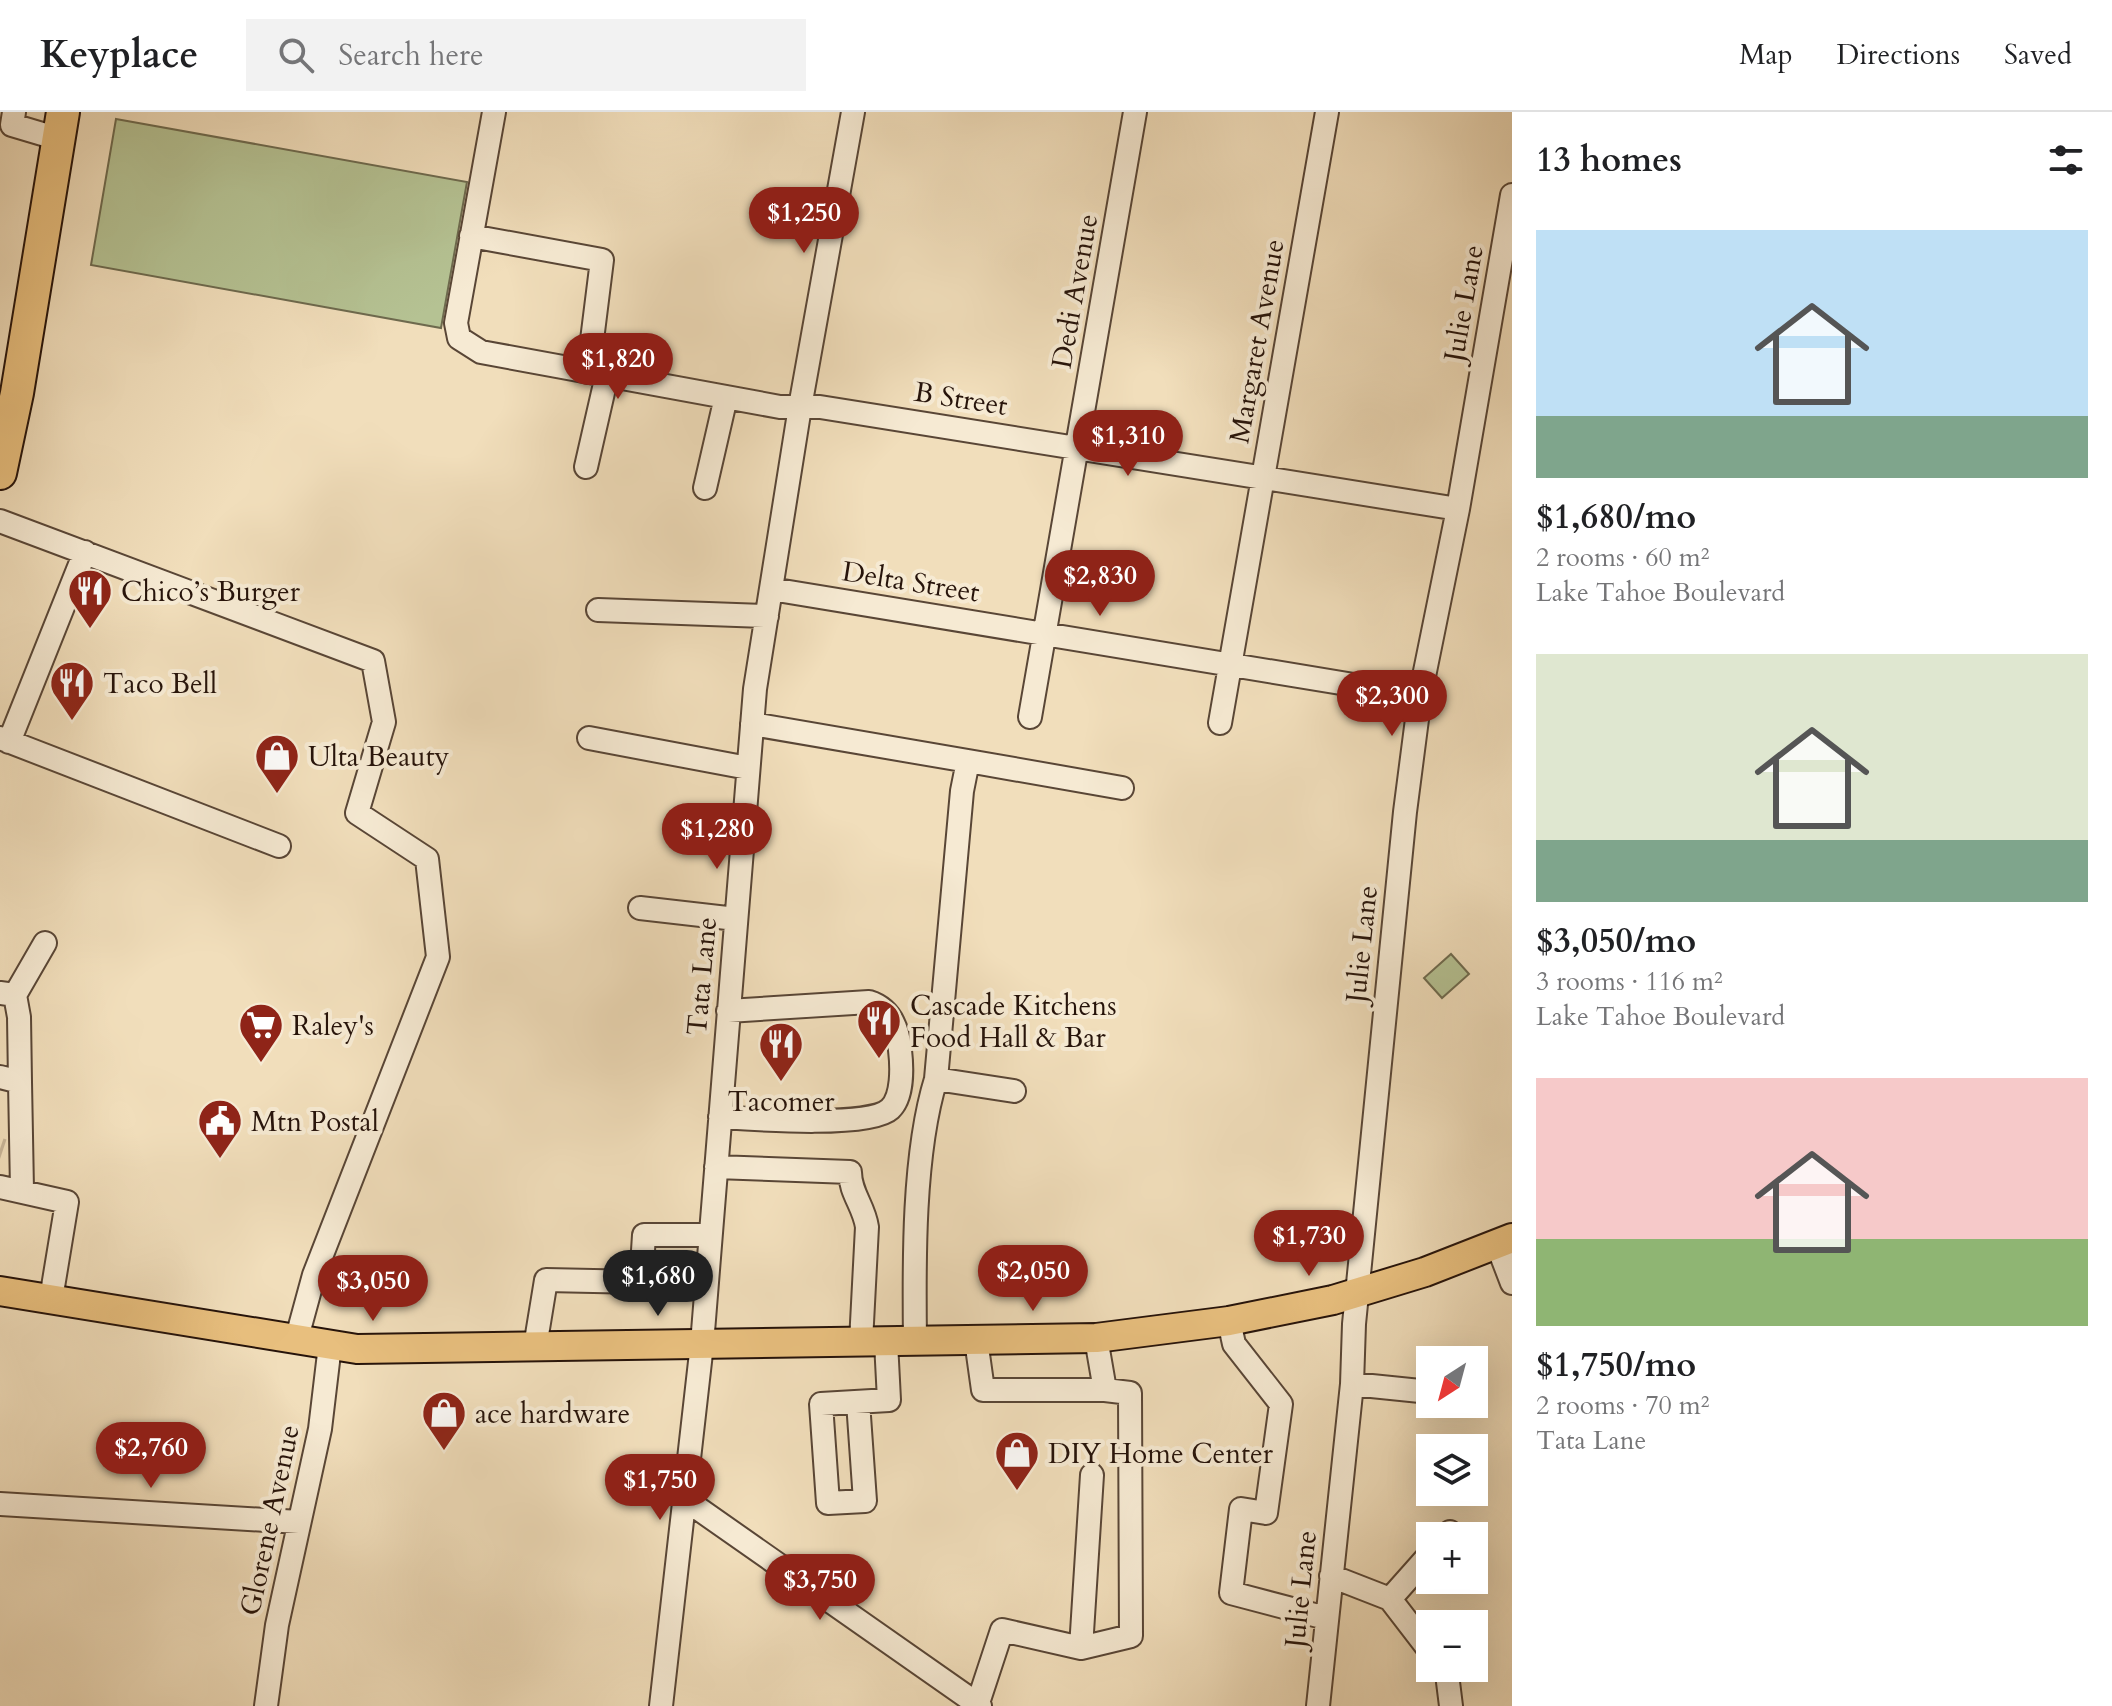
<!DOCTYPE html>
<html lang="en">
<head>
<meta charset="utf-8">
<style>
  :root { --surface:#fff; --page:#f2f2f2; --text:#202124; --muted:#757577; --line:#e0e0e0; --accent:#8f2418 }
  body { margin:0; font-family:Cardo,serif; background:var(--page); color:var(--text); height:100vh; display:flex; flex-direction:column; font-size:30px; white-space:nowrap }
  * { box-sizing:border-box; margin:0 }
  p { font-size:26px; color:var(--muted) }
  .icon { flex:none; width:44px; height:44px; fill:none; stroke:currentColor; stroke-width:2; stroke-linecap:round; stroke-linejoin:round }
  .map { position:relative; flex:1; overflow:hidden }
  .panel { display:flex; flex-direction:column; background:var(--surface); width:600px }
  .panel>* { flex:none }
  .needle { width:52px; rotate:216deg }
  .fabs { position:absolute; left:1416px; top:1234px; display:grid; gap:16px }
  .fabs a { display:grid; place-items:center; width:72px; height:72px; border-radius:0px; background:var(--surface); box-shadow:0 8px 32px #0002; font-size:40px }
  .price { position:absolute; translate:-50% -68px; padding:0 18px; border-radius:28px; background:var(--accent); color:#fff; font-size:26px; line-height:52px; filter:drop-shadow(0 2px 4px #0008) }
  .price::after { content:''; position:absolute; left:50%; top:48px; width:24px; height:18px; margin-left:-12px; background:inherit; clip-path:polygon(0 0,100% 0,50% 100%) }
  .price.active { background:#222; color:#fff }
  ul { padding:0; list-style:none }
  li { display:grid; align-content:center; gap:16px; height:424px; padding:0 24px }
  li span { display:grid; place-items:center; height:248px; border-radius:0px; color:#555 }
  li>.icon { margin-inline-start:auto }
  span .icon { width:144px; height:144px; fill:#fffc; stroke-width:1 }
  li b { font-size:34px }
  h2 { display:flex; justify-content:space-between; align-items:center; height:96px; padding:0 24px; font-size:34px }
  header { display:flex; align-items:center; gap:48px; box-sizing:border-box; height:112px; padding:0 40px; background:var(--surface); border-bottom:2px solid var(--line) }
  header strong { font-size:38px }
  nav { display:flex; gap:44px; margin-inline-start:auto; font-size:28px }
  .search { width:560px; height:72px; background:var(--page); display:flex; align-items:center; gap:20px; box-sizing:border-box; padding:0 28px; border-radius:0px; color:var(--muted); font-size:30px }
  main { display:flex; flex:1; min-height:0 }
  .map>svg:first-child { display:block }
</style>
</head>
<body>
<header>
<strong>Keyplace</strong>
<div class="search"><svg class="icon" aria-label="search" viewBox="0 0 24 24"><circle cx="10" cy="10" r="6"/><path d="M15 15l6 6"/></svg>Search here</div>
<nav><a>Map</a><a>Directions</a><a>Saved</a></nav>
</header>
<main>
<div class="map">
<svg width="1512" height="1594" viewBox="0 0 1512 1594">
  <rect width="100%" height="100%" fill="#f1debb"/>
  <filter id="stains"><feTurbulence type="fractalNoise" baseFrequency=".0025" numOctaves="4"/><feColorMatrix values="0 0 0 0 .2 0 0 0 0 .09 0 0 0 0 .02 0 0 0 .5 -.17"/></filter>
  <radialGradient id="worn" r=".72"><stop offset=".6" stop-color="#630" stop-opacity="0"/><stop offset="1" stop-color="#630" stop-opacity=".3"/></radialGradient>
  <path fill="#b5c293" stroke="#6e6a4e" stroke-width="2" d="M116 7 467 70 441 216 91 153Z
    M1451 842 1469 862 1442 886 1424 866Z"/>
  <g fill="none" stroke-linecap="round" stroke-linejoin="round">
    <path stroke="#c8b598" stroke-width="22" stroke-dasharray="22 11" stroke-linecap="butt" d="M0 1037 3 1038"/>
    <g stroke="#594636" stroke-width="26">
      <path id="minor" d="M14 0 12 13 59 27
        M494 0 456 211 459 226 481 240 780 295H820L1458 397
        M471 124 602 148 588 260
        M586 355 607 263
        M705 376 726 285
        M0 409 373 549 384 610 357 701 427 747 438 845 314 1163 296 1229
        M771 477 1420 584
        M598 498 767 504
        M1030 605 1135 0
        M1220 611 1327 0
        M752 612 968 649 962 679 936 967
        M0 626 279 734
        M589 626 748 656
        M9 630 85 440
        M968 649 1122 676
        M640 796 736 807
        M0 881 15 883 19 905 20 970 0 965
        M15 883 45 831
        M20 970 22 1078
        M720 1005C751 1007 870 1016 890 997 903 985 902 955 900 938 898 916 891 897 869 890L728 899
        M716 1055 850 1060C850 1081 864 1094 867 1115L861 1230
        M0 1075 67 1090 51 1187
        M1497 1132 1512 1171
        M1229 1209 1234 1232 1281 1292 1266 1401 1241 1397 1231 1481 1326 1506
        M976 1228 983 1278H1105
        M915 1229C914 1151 913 1041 936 967L1014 979
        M535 1235 546 1168 641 1170 644 1123H710
        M1352 1272 1430 1280
        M858 1290 865 1389 828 1391 821 1292 889 1288 886 1230
        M1092 1363 1081 1536 1131 1524 1130 1281 1105 1278 1096 1226
        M686 1388 980 1594
        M0 1392 299 1410
        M1446 1424 1450 1420
        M1331 1464 1390 1487 1430 1539
        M1390 1487 1430 1442
        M1443 1556 1447 1562 1451 1594
        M266 1594 277 1513 320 1317 330 1233
        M661 1594 702 1232 755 577 800 295 853 0
        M977 1594 1002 1518 1081 1536
        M1318 1594 1352 1272 1354 1212 1405 700 1420 584 1458 397 1512 83"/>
    </g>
    <g stroke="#26130a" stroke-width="32">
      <path id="major" d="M0 1179 357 1237 1096 1226 1229 1209 1333 1188 1425 1160 1512 1126"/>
    </g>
    <g stroke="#26130a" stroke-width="36">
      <path id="highway" d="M0 361 17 281 63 0"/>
    </g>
    <use href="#minor" stroke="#f6ead3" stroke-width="22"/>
    <use href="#major" stroke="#e8bf7e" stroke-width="28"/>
    <use href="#highway" stroke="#e8bf7e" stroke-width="32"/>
  </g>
  <defs>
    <g id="restaurant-pin" transform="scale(2.3)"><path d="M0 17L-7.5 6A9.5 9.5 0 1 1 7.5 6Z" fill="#8f2418" stroke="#f6ead3"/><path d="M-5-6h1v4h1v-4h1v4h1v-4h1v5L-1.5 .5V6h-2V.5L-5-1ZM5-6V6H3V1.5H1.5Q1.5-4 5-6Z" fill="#fff"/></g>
    <g id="shop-pin" transform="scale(2.3)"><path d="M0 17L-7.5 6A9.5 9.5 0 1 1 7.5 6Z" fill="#8f2418" stroke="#f6ead3"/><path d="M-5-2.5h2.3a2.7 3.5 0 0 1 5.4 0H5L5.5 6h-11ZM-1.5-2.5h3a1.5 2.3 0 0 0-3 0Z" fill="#fff"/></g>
    <g id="supermarket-pin" transform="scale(2.3)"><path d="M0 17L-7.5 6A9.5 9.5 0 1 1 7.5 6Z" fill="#8f2418" stroke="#f6ead3"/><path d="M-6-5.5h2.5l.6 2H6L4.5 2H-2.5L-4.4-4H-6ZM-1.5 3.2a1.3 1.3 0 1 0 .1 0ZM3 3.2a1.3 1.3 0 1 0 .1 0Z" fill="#fff"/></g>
    <g id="civic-pin" transform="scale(2.3)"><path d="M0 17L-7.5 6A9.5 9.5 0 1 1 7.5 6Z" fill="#8f2418" stroke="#f6ead3"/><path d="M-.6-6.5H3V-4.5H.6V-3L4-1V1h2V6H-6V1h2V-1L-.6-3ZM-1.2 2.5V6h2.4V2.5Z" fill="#fff"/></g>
  </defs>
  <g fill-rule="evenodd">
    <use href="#restaurant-pin" x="90" y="479"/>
    <use href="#restaurant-pin" x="72" y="571"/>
    <use href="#shop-pin" x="277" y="644"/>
    <use href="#restaurant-pin" x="879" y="909"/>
    <use href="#supermarket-pin" x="261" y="913"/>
    <use href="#restaurant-pin" x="781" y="932"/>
    <use href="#civic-pin" x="220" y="1009"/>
    <use href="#shop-pin" x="444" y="1301"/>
    <use href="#shop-pin" x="1017" y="1341"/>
  </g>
  <g text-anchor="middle" stroke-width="8" stroke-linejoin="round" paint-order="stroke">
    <g font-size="28" fill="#26130a" stroke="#f6ead3">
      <text transform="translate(1074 179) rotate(-80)" y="10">Dedi Avenue</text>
      <text transform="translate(1463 191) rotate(-80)" y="10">Julie Lane</text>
      <text transform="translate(1256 229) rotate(-80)" y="10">Margaret Avenue</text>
      <text transform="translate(961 286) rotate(9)" y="10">B Street</text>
      <text transform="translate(911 469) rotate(9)" y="10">Delta Street</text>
      <text transform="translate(1361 832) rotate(-84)" y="10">Julie Lane</text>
      <text transform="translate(701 864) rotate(-85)" y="10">Tata Lane</text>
      <text transform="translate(269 1408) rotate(-78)" y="10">Glorene Avenue</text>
      <text transform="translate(1300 1477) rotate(-84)" y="10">Julie Lane</text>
    </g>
    <g font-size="28" fill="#26130a" stroke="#f6ead3" text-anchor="start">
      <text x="121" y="489">Chico’s Burger</text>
      <text x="103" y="581">Taco Bell</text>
      <text x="308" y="654">Ulta Beauty</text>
      <text x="910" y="903">Cascade Kitchens<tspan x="910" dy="32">Food Hall &amp; Bar</tspan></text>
      <text x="292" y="923">Raley's</text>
      <text x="781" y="999" text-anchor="middle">Tacomer</text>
      <text x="251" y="1019">Mtn Postal</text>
      <text x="475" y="1311">ace hardware</text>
      <text x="1048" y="1351">DIY Home Center</text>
    </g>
  </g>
  <rect width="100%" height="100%" filter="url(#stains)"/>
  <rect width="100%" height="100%" fill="url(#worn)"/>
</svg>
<div class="fabs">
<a><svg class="needle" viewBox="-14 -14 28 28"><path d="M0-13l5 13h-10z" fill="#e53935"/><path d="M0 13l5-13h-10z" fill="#757577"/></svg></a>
<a><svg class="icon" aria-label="layers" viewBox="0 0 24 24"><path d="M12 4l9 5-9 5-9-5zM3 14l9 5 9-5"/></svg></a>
<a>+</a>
<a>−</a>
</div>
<b class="price" style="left:804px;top:143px">$1,250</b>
<b class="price" style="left:618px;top:289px">$1,820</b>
<b class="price" style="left:1128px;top:366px">$1,310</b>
<b class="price" style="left:1100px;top:506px">$2,830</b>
<b class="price" style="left:1392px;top:626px">$2,300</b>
<b class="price" style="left:717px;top:759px">$1,280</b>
<b class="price" style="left:1309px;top:1166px">$1,730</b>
<b class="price" style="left:1033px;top:1201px">$2,050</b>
<b class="price active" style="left:658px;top:1206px">$1,680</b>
<b class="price" style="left:373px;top:1211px">$3,050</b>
<b class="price" style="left:151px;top:1378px">$2,760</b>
<b class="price" style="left:660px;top:1410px">$1,750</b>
<b class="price" style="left:820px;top:1510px">$3,750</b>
</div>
<section class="panel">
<h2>13 homes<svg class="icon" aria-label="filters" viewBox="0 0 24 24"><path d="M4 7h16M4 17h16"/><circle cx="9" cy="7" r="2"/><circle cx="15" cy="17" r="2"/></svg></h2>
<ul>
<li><span style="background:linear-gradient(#bfe0f5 75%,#7fa58c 0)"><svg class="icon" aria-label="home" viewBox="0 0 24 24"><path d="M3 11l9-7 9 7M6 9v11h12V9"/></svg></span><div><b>$1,680/mo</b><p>2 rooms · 60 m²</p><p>Lake Tahoe Boulevard</p></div></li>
<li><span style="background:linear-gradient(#dfe7d0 75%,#7fa58c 0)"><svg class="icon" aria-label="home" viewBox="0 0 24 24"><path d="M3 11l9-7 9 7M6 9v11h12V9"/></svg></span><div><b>$3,050/mo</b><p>3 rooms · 116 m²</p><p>Lake Tahoe Boulevard</p></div></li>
<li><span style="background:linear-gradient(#f6c9c9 65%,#8fb573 0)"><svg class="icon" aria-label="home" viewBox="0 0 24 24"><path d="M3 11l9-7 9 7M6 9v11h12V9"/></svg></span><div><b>$1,750/mo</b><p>2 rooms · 70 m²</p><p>Tata Lane</p></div></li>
</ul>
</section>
</main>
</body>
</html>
